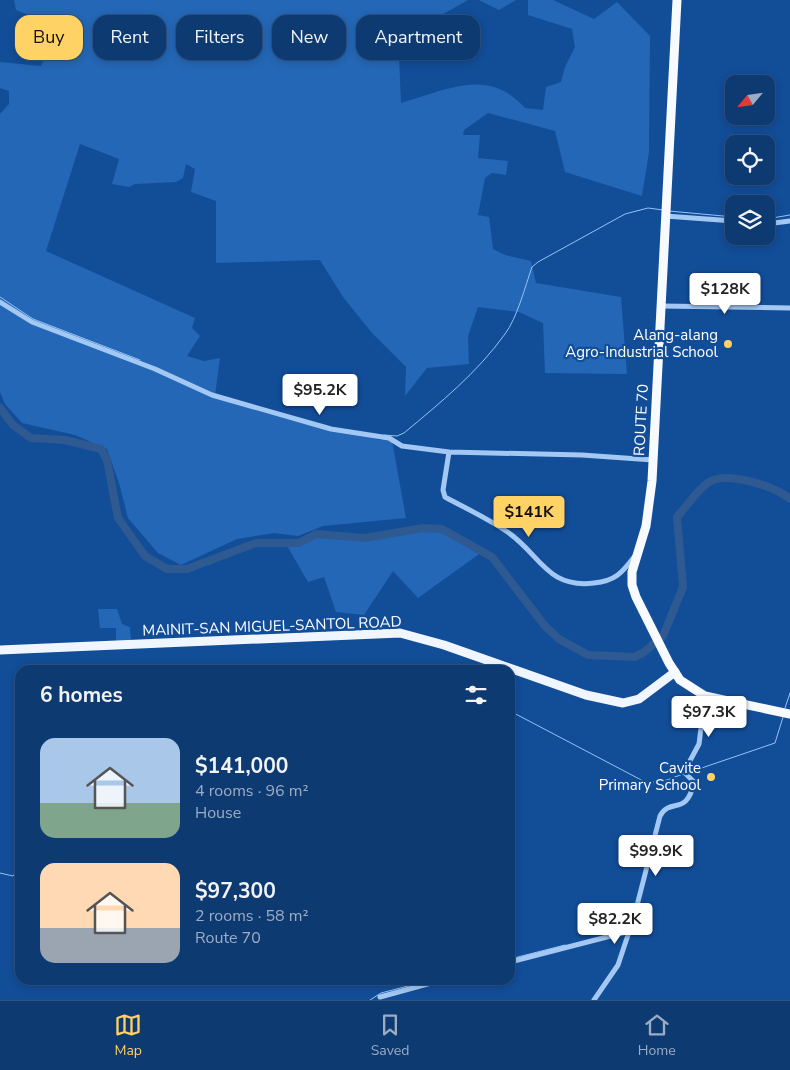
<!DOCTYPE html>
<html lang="en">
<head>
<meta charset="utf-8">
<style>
  :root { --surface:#0e3a72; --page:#174177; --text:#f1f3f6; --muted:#9badc4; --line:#2e5484; --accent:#ffd265 }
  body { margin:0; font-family:"Nunito Sans",sans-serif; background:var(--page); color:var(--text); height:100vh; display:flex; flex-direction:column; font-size:19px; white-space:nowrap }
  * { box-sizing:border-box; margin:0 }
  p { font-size:16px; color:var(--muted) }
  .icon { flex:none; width:28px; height:28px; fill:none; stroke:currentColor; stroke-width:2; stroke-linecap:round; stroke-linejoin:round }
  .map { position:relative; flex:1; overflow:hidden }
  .panel { position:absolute; left:15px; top:665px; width:500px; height:320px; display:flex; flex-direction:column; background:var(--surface); border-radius:15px; box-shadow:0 2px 8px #0003,0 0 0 1px var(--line) }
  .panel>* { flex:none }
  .banner { position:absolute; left:15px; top:15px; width:500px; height:45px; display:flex; gap:10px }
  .needle { width:32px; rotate:241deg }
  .buttons { position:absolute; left:725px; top:75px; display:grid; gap:10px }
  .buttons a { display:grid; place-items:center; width:50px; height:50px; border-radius:10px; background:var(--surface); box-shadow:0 2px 8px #0003,0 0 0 1px var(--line); font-size:25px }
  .price { position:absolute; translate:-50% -42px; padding:0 11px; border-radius:5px; background:#fff; color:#222; font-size:16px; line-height:32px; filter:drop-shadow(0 1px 2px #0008) }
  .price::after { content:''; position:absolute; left:50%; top:30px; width:15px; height:11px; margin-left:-8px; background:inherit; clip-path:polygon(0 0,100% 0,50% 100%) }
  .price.active { background:var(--accent); color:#111 }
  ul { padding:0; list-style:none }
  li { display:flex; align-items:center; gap:15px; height:125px; padding:0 25px }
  li span { display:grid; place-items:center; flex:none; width:140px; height:100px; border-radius:15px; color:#555 }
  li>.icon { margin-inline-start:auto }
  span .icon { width:60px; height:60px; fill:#fffc; stroke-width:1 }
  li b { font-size:21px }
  h2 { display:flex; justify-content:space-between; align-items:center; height:60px; padding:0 25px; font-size:21px }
  .chip { padding:0 18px; border-radius:15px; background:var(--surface); box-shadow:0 2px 8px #0003,0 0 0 1px var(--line); font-size:18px; line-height:45px }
  .chip.active { background:var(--accent); color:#111 }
  .menu { display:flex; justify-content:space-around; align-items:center; height:70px; border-top:1px solid var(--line); background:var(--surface); font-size:14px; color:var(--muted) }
  .menu a { display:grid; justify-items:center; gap:2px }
  .menu .active { color:var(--accent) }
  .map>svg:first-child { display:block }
</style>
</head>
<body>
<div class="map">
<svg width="790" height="1000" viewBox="0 0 790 1000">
  <rect width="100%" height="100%" fill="#124d98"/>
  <path fill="#2467b6" d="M14 0H468L422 26 399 55 401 103C445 91 488 66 525 108L543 110 546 87 561 82 565 67 575 47 572 29 528 15V0H553L594 19 617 2 650 36 649 152 642 196 565 172 555 131 488 113 464 130 463 135H480L478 158 508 161 506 175 492 173 485 178 478 215 489 217 493 249 505 255 531 261 536 283 621 297 627 374 545 373 543 323 519 312 478 307 468 336 469 364 427 368 405 396 406 367 372 333 343 297 320 260 216 263V201L191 192 195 169 186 164 183 178 176 182 135 184 129 187 112 184 119 159 80 144 46 251 195 318 192 328 200 336 187 356 204 361 220 358 215 395 380 440 391 435 406 518 323 526 298 536 274 533 237 539 181 565 158 553 128 518 119 483 107 449 75 435 22 423 5 404 0 392V114L9 104V91L0 88V62L41 66 48 50 57 53 61 43 46 33 44 21 16 10Z
    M479 0H516L499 10Z
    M423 528C444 530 466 538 482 552L418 598 393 571 364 615 336 612 324 577 308 582 286 544 299 543 316 534 340 537 381 536Z
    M98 609H117L122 624 130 627 131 642 116 641V628H100Z"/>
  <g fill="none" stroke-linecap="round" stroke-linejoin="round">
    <path stroke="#95c3f7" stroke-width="1" d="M669 211 734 217
      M766 219 790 215
      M0 297 33 319 140 360
      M384 435 397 436 404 433C440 403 477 373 505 334 517 318 525 287 532 267L538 262 625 214 648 208 663 210
      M785 708 790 693
      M510 711 647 783 667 780 683 774
      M687 773 775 743 783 717
      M0 873 13 876 20 867
      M608 934 624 930
      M510 959 565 945
      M370 1000 381 993 431 980"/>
    <path stroke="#2f5a91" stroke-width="8" d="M0 408 13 425 31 438 65 440 101 449 107 460 118 518 145 556 167 569H187L256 543H299L316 534 365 538 423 528 442 529 492 557 545 626 559 639 588 655 634 657 643 653 663 636 683 587 677 517C685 508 699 488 709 482 728 471 774 486 790 499"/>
    <path stroke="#a3c8f3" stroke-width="5" d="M665 216 734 221
      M766 224 790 221
      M0 302 32 322 155 369 212 395 331 429 389 438 402 446 449 452 582 455 653 460
      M661 306 790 308
      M449 452 443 490 445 497C465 508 487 518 506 531 540 553 546 589 594 583 615 581 622 573 634 557
      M510 962 630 931
      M380 997 442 980
      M594 1000 618 965 634 917 660 816C670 797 687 817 694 782L684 772 699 744 705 696"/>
    <path stroke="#eff6ff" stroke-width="9" d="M0 650 400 633 444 645 586 695 623 703 639 699 675 672"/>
    <path stroke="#f7faff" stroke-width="9" d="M677 0 652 481 646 526 632 572V585L636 597 669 663 680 680 705 696 790 714"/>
  </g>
  <g fill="#ffd265" stroke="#124d98" stroke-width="2">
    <circle cx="728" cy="344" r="5"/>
    <circle cx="711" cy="777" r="5"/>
  </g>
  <g text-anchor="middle" stroke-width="4.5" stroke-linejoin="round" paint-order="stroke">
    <g font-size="15" fill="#fff" stroke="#124d98" text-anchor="end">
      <text x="718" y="340">Alang-alang<tspan x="718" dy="17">Agro-Industrial School</tspan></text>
      <text x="701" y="773">Cavite<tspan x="701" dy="17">Primary School</tspan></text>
    </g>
    <g font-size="15" fill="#fff" stroke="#124d98">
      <text transform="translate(641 420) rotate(-87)" y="5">ROUTE 70</text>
      <text transform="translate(272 626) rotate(-2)" y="5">MAINIT-SAN MIGUEL-SANTOL ROAD</text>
    </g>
  </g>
</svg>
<div class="buttons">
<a><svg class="needle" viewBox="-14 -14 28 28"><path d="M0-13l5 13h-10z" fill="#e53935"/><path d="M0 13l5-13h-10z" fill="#9badc4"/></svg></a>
<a><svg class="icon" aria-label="locate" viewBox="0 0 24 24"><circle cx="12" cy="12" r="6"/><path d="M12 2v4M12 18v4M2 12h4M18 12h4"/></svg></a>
<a><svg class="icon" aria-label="layers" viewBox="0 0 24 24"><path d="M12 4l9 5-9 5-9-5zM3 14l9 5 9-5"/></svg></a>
</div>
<b class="price" style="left:725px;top:315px">$128K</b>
<b class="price" style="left:320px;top:416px">$95.2K</b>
<b class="price active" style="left:529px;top:538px">$141K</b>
<b class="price" style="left:709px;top:738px">$97.3K</b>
<b class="price" style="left:656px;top:877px">$99.9K</b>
<b class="price" style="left:615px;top:945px">$82.2K</b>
<div class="banner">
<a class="chip active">Buy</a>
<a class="chip">Rent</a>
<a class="chip">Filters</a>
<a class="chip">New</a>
<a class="chip">Apartment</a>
</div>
<section class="panel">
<h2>6 homes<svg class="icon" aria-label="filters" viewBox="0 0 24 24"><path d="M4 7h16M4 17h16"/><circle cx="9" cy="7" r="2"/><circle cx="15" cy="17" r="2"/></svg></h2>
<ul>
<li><span style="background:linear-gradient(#a9c7e8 65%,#7fa58c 0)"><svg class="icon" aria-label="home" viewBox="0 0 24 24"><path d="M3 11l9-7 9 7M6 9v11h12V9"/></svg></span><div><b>$141,000</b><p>4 rooms · 96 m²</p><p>House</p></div></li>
<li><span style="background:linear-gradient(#ffd9b3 65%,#9aa5b1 0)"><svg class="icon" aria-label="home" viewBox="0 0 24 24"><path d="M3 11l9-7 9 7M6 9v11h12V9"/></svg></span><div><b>$97,300</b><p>2 rooms · 58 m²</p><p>Route 70</p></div></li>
</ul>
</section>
</div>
<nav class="menu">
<a class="active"><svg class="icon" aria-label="map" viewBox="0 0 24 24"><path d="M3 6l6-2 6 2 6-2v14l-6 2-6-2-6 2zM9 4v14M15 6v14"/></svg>Map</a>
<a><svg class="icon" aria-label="saved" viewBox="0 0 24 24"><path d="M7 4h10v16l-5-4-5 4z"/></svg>Saved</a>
<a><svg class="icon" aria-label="home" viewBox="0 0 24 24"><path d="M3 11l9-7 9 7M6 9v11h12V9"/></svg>Home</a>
</nav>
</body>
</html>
